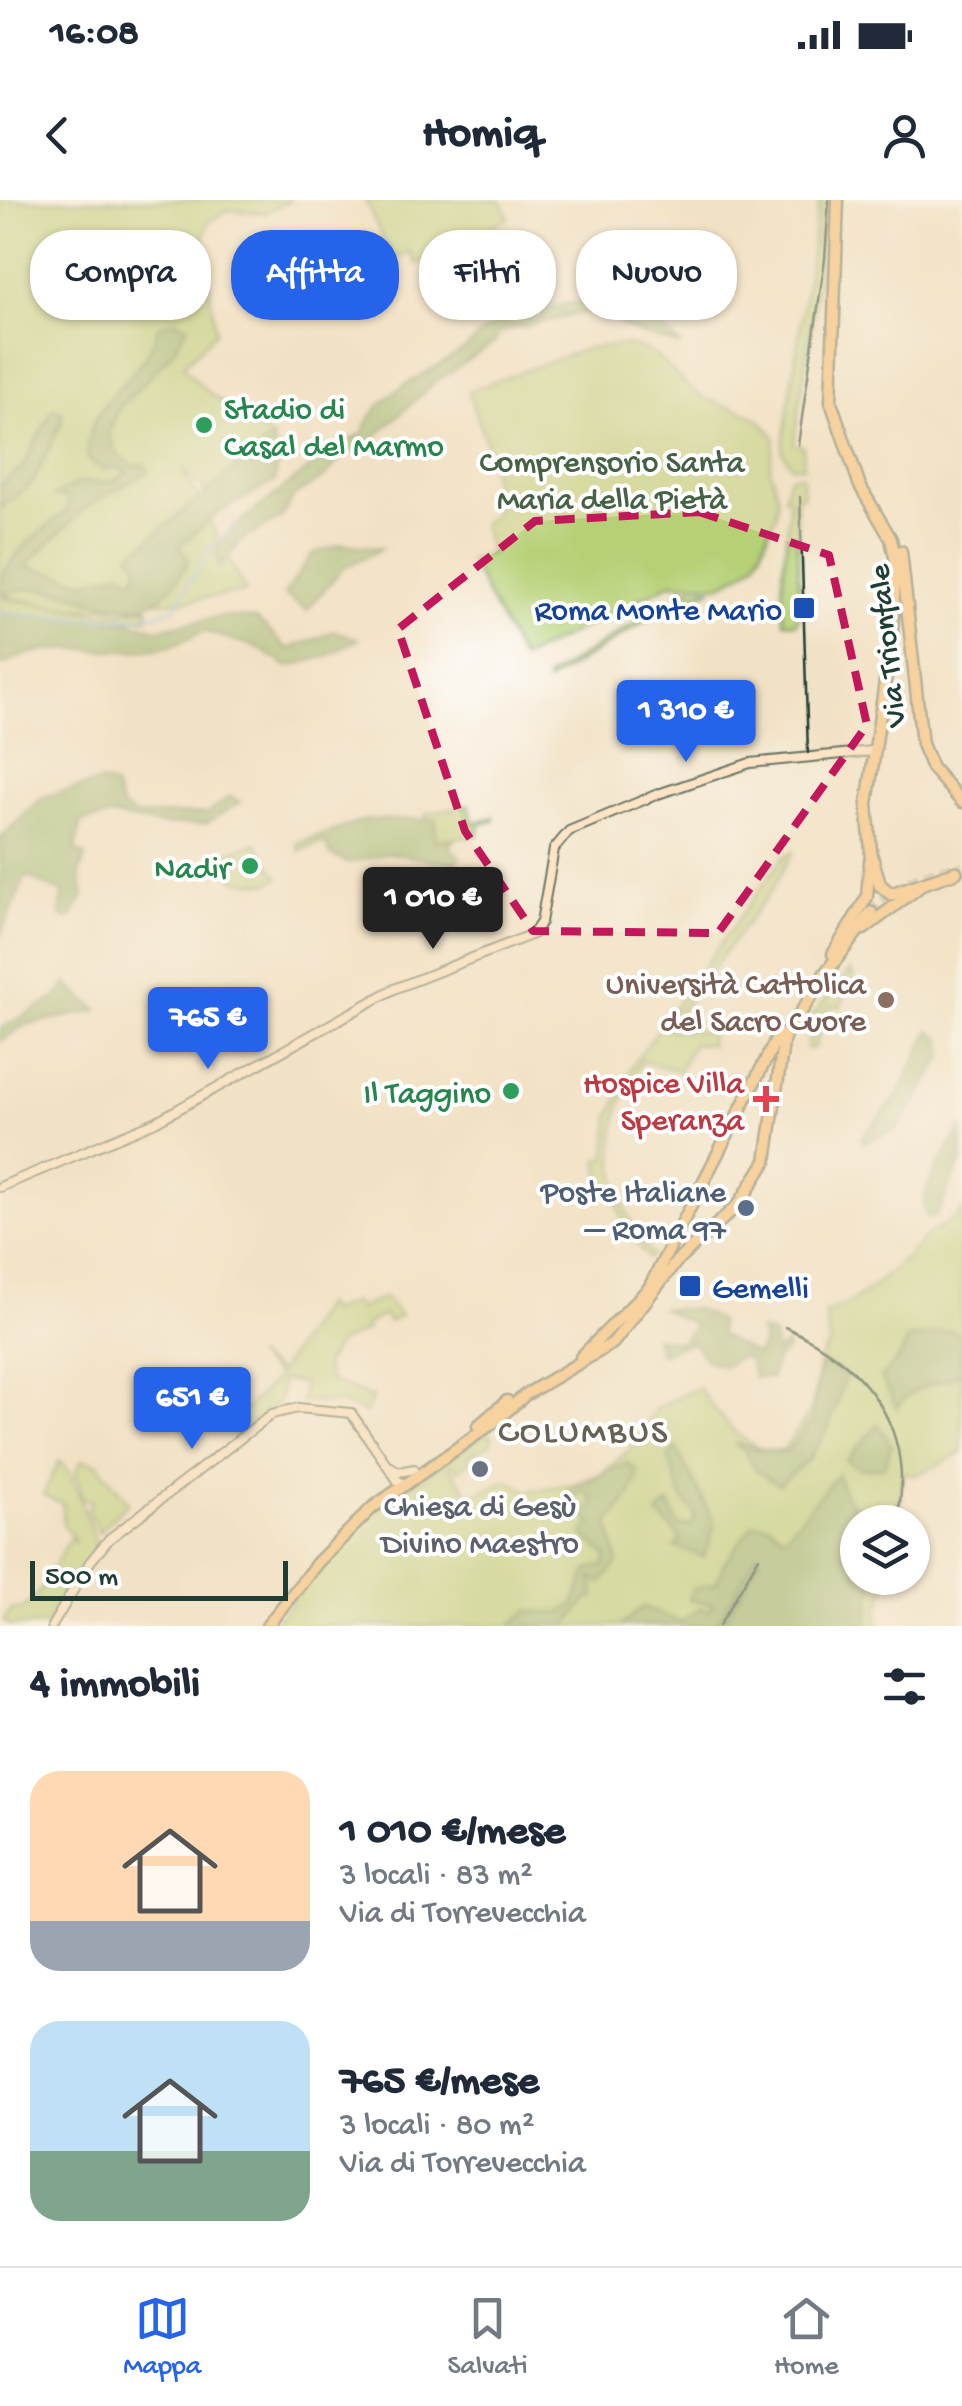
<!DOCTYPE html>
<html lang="it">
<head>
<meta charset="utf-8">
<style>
  :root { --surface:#fff; --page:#f2f2f3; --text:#1f2937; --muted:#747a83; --line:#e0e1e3; --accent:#2563eb }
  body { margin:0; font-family:"Gochi Hand",sans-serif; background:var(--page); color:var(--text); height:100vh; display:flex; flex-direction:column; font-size:38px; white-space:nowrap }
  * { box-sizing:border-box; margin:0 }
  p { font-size:32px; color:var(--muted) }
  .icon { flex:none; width:55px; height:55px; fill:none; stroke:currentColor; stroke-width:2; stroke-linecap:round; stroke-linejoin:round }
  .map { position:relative; height:1426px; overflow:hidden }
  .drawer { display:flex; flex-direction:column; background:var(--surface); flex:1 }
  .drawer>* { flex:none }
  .banner { position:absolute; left:30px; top:30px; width:902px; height:90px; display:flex; gap:20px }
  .buttons { position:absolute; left:840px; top:1305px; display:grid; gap:20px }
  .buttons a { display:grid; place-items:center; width:90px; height:90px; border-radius:50%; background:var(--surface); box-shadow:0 2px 8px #0004; font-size:50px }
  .scale { position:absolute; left:30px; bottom:25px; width:258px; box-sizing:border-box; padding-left:10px; border:5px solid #1f3d34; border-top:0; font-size:28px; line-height:35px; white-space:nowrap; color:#1f3d34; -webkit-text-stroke:8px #fff; paint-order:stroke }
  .price { position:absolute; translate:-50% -85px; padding:0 22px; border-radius:10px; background:var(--accent); color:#fff; font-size:32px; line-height:65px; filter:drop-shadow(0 2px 5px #0008) }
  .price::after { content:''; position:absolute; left:50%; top:60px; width:30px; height:22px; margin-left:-15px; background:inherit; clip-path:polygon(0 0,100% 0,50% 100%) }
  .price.selected { background:#222; color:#fff }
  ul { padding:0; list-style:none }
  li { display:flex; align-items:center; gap:30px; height:250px; padding:0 30px }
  li span { display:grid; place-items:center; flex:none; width:280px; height:200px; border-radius:30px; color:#555 }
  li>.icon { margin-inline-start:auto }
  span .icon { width:120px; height:120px; fill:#fffc; stroke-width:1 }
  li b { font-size:42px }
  h2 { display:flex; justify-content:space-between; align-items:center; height:120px; padding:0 30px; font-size:42px }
  .pill { padding:0 35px; border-radius:40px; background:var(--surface); box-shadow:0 2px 8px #0004; font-size:35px; line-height:90px }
  .pill.selected { background:var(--accent); color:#fff }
  .status { display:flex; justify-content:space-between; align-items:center; height:70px; padding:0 50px; background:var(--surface); direction:ltr }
  .status svg { height:28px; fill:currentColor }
  header { display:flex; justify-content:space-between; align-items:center; height:130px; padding:0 30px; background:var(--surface); font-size:45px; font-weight:700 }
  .tab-bar { display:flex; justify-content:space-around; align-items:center; height:140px; border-top:2px solid var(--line); background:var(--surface); font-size:28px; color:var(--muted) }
  .tab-bar a { display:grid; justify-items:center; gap:5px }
  .tab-bar .selected { color:var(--accent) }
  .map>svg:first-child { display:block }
</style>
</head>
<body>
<div class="status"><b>16:08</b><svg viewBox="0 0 49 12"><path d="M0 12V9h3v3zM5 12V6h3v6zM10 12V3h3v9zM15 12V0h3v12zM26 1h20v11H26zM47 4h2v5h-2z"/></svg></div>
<header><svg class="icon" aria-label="back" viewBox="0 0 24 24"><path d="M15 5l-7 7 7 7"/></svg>Homiq<svg class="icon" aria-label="person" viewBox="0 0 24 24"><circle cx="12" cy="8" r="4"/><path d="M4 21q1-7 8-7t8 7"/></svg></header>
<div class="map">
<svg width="962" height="1426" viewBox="0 0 962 1426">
  <rect width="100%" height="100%" fill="#fff"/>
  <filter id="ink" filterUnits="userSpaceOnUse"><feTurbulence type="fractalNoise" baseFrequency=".01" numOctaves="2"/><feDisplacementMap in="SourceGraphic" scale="20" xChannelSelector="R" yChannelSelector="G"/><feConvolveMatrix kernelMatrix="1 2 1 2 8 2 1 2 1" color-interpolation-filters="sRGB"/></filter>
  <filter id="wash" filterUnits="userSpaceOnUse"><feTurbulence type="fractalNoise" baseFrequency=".0048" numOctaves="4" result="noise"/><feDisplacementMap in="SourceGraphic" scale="40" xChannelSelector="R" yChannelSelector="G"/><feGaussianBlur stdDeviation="2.25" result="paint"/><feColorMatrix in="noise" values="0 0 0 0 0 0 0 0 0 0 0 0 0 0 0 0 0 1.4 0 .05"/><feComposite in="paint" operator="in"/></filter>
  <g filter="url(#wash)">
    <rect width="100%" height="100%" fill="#f2e2c5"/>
    <path fill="#b6d076" stroke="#6a8655" stroke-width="2.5" d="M0 0H292L265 13 228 10 208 23 203 41 216 132 183 166 204 189 272 238 208 294 183 269 246 392 176 402 86 400 135 407 68 408 0 396V390L7 394 0 381Z
      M365 0H501L509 18 416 64 410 52 393 60Z
      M819 0H824L820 66 794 244 803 246 804 266 792 267 782 251Z
      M628 145C663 150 672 178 700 195 730 213 752 203 775 238L770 269 778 297 776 315 756 362 747 370 721 385 672 383 521 459 469 360 490 353 482 324 495 314 491 256 468 191 588 148Z
      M802 275 803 296 796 297 800 414 797 423 784 422C778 382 789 338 789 297H784L790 276Z
      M680 389H713L652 417 547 482 548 477 680 395Z
      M0 398 108 414 148 407V418L110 421 0 413Z
      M469 605 473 623 494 617V621L480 624 478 635 435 640V620H426V614Z
      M256 643 279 678 268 684 234 680 224 653Z
      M793 652 771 691 667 829 711 832 710 845 693 843 679 871 642 861C600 925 606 993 652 1055L648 1059 625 1027 610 986 602 985 598 959 606 958 610 917 631 867 785 655Z
      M850 770 854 776 840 807 829 806 814 848 807 849 812 816Z
      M962 1011V1253L917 1275 903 1273 897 1322H858V1378H889L878 1411 879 1426H272L323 1362 371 1314 485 1234 492 1235 491 1244 468 1256 470 1262 458 1270 453 1265 449 1267 471 1296 507 1280 527 1291 573 1284 603 1273 638 1242 655 1209 698 1187C717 1212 746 1259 784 1249L811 1211 821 1156 830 1143 825 1112C857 1107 903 1061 925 1038 935 1028 951 1024 962 1011Z
      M385 1097 400 1116 389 1122 384 1115 365 1124 367 1130 340 1142 324 1164 329 1180 373 1198 365 1213 343 1204 301 1202 303 1183 282 1180 278 1205 235 1235 222 1219H235L278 1177 254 1156 279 1172 324 1104 330 1112 354 1102 358 1109Z
      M82 1260 97 1263 128 1302 99 1332 88 1310 92 1300 83 1299 76 1272Z
      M59 1261 71 1273 97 1345 46 1426H10L3 1421 12 1409H22L40 1391 70 1338 76 1342 63 1325V1304L43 1295Z"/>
    <path fill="#90b267" stroke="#58784e" stroke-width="2.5" d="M604 100 625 114 656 122 681 146 637 133 596 110 501 132 494 143 434 183 366 245 341 257 326 276 294 296 282 317 241 341 220 367 215 349 231 329 341 244 362 234C379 187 431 175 467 147 473 142 477 135 484 131 519 112 564 102 604 100Z
      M175 121 188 126 171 154 118 210 109 234 118 255 134 266 144 264 148 272 86 307 26 366 86 382 121 372 134 380 139 363 130 355 272 238 279 259 275 281 220 312 179 346 189 359C143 459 72 367 7 394L0 390C0 359 46 328 67 310L68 298 54 296 79 282H112L128 272 115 267 103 270 88 259C80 201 149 178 158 126Z
      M53 208 63 212 61 223 33 283 0 309V286L23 266Z
      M343 344 383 348 342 369 307 410 284 395 313 353Z
      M0 413 125 421 157 429 223 416 257 419 288 449 335 431 359 439 328 456 288 467 257 447 203 431C193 436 184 442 174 445 120 462 53 433 4 465L0 464Z
      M101 582 114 586 122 607 136 616 209 613 230 596 240 602 205 624 161 625 111 616 81 622 75 650 86 656 79 673 84 696 72 717 65 719 60 714 63 693 26 676 0 737V638L43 597Z
      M436 619 435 640 454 639 449 647 460 657 455 664 390 653 348 663 331 655 325 642 299 651 297 643 366 620Z
      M66 783 98 810 25 825 0 842V829L57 797Z
      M930 830 942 840 944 856 899 928 864 943 861 938 898 896Z
      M962 926V960L936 1016 928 1019C912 995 951 948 962 926Z
      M660 1108 697 1109 719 1121 720 1135 757 1155 763 1141 760 1130 773 1135 776 1152 787 1144V1150L776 1160 771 1178 753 1177 749 1160 740 1156 726 1166 707 1161 692 1142 660 1154 654 1137 681 1142 695 1125Z
      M952 1130 962 1136V1173C940 1184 912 1184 897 1208L881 1177 900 1157 908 1138Z
      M826 1164 846 1175 828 1229 809 1259 779 1285 756 1271 744 1250 734 1243 772 1253 787 1251 812 1221 821 1166Z
      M878 1224 892 1245 883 1268 860 1269 846 1261Z
      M677 1248C683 1266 715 1316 714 1326 713 1336 707 1347 704 1357L675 1347 681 1339 658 1314 669 1303 678 1325 691 1326 696 1315 681 1296 668 1256Z
      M627 1263 637 1270C636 1295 622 1304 609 1324L618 1363 601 1383 592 1378 595 1397 588 1399 566 1426H509L528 1411 561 1413 574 1404 588 1369 605 1365 607 1356 583 1335 591 1323 581 1314 594 1304 586 1291 572 1298 568 1290Z
      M838 1274C843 1302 856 1309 879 1322H858V1378H874L867 1426H721L760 1358 757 1355 716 1426H621L642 1407 681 1422 700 1408 710 1411 712 1404 689 1400 692 1389 717 1383 723 1365 753 1324H769L784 1336Z"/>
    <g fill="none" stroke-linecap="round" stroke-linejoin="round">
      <path stroke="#7ab8ed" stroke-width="2.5" d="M0 413C59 414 117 428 174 409L210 349 237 325"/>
    </g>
  </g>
  <g filter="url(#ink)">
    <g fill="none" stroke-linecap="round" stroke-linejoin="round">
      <path stroke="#c8c1a8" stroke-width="11" stroke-dasharray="11 5.5" stroke-linecap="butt" d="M871 713C891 687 930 668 962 668"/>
      <g stroke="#697767" stroke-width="12">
        <path id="secondary" d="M0 987 155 922 394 789 533 734 541 722 554 649 569 631 658 594 750 563 873 551
          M391 1267 399 1272 414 1269
          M52 1426 90 1362 109 1339 272 1214 298 1208 351 1213 398 1281 405 1284"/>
      </g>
      <g stroke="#697767" stroke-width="15">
        <path id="primary" d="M838 0 831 202 860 286 891 339 896 362 892 434 867 604 872 663
          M901 351 922 544 932 568 962 602
          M864 729 918 688
          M833 754 867 697 870 661
          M581 1157 649 1088 779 834
          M478 1226 507 1201
          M267 1426 318 1362 372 1308 493 1223 525 1195 613 1143 677 1061 739 1004 766 961 784 837 827 773"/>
      </g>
      <g stroke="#697767" stroke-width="16">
        <path id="highway" d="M871 655 880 685 891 694 956 672
          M822 778 871 713"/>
      </g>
      <use href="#secondary" stroke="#fee4c5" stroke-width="8"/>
      <use href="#primary" stroke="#fdbc6f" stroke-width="10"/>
      <use href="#highway" stroke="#fdbc6f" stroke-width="11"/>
      <path stroke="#1f3d34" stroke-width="2.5" d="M798 245 825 59 829 0
        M800 297 808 553
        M785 1127C868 1165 916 1228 897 1322
        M719 1426 759 1357"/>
    </g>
  </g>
  <path d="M0 0H962V1426H0ZM699 312 829 355 867 525 718 733 533 731 465 631 398 429 535 321Z" fill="#f2e2c5" fill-opacity=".55" fill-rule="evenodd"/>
  <path fill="none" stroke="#c2185b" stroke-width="8" stroke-dasharray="20 12" stroke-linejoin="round" d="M699 312 829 355 867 525 718 733 533 731 465 631 398 429 535 321Z"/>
  <g fill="#2e9e5b" stroke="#fff" stroke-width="4">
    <circle cx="204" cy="225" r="10"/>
    <circle cx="250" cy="666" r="10"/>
    <circle cx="511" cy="891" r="10"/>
  </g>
  <g fill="#1a4fb4" stroke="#fff" stroke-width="4">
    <rect x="792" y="396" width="24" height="24" rx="5"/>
    <rect x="678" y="1074" width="24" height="24" rx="5"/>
  </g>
  <circle fill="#8d6e63" stroke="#fff" stroke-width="4" cx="886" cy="800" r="10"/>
  <path fill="#e0444e" stroke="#fff" stroke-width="4" d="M761 884h10v10h10v10h-10v10h-10v-10h-10v-10h10z"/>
  <circle fill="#5c6f8a" stroke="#fff" stroke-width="4" cx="746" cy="1008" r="10"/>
  <circle fill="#6b7280" stroke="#fff" stroke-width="4" cx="480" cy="1269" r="10"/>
  <g text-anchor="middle" stroke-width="8" stroke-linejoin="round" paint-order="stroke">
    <g font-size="32" fill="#27864d" stroke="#fff" text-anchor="end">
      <text x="224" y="218" text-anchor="start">Stadio di<tspan x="224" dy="37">Casal del Marmo</tspan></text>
      <text x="230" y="677">Nadir</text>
      <text x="491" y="902">Il Taggino</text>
    </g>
    <g font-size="32" fill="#456244" stroke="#fff">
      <text x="612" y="271">Comprensorio Santa<tspan x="612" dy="37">Maria della Pietà</tspan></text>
    </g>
    <g font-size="32" fill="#164399" stroke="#fff" text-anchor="end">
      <text x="782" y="419">Roma Monte Mario</text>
      <text x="712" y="1097" text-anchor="start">Gemelli</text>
    </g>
    <g font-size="32" fill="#1f3d34" stroke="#fff">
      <text transform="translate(885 446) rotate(-96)" y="11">Via Trionfale</text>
    </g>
    <g font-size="32" fill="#785e54" stroke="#fff" text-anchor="end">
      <text x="866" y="793">Università Cattolica<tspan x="866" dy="37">del Sacro Cuore</tspan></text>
    </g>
    <g font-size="32" fill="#be3a42" stroke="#fff" text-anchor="end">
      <text x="744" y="892">Hospice Villa<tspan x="744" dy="37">Speranza</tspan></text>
    </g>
    <g font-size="32" fill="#4e5e75" stroke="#fff" text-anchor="end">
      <text x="726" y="1001">Poste Italiane<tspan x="726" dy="37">– Roma 97</tspan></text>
    </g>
    <g font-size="32" fill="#5b616d" stroke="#fff">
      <text x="480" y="1315">Chiesa di Gesù<tspan x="480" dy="37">Divino Maestro</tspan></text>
    </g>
    <g font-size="35" letter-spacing="2.5" fill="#696155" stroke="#fff">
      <text x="584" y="1241">COLUMBUS</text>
    </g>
  </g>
</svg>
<div class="buttons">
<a><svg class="icon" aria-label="layers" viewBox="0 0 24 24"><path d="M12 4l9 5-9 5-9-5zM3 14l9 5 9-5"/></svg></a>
</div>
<div class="scale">500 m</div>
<b class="price" style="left:686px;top:565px">1 310 €</b>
<b class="price selected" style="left:433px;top:752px">1 010 €</b>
<b class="price" style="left:208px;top:872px">765 €</b>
<b class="price" style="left:192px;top:1252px">651 €</b>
<div class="banner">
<a class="pill">Compra</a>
<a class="pill selected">Affitta</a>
<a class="pill">Filtri</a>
<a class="pill">Nuovo</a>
</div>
</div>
<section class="drawer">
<h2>4 immobili<svg class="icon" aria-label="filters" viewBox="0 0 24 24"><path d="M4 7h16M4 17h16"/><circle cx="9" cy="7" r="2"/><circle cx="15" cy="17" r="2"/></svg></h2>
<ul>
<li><span style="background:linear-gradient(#ffd9b3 75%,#9aa5b1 0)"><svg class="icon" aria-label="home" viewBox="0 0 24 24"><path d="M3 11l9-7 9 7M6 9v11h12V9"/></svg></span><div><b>1 010 €/mese</b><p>3 locali · 83 m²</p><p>Via di Torrevecchia</p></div></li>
<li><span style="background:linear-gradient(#bfe0f5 65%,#7fa58c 0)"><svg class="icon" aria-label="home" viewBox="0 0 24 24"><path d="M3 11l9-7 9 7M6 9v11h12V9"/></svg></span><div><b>765 €/mese</b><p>3 locali · 80 m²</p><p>Via di Torrevecchia</p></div></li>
</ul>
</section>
<nav class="tab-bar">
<a class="selected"><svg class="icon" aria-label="map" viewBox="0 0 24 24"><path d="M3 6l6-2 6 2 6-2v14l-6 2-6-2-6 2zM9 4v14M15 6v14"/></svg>Mappa</a>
<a><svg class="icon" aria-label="saved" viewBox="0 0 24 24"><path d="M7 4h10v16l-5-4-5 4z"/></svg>Salvati</a>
<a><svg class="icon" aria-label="home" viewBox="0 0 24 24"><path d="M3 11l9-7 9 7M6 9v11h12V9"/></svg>Home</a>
</nav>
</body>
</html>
